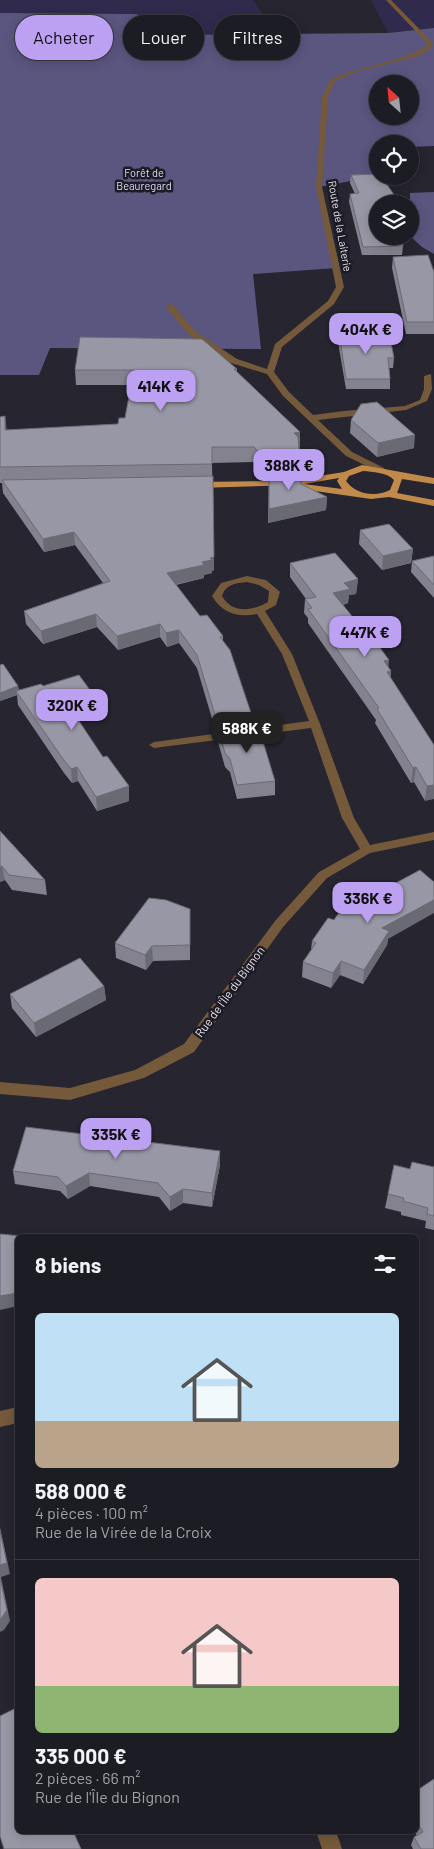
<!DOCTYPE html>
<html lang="fr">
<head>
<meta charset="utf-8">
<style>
  :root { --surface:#1c1c24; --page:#292931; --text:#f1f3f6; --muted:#a0a1a6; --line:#3a3a41; --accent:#bca0f2 }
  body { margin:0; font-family:Barlow,sans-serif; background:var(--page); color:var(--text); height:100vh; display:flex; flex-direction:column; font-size:19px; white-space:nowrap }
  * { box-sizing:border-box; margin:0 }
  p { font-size:16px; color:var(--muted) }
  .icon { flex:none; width:28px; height:28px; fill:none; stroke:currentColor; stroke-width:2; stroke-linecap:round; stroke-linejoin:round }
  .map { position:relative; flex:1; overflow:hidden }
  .drawer { position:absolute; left:15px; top:1234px; width:404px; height:600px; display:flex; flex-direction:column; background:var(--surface); border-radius:8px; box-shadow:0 2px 12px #0003,0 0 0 1px var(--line) }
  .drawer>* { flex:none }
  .hud { position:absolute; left:15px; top:15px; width:405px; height:45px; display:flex; gap:10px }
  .needle { width:32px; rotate:333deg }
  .fabs { position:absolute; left:369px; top:75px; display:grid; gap:10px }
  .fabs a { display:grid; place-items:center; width:50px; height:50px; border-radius:50%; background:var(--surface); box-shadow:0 2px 12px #0003,0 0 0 1px var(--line); font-size:25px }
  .price { position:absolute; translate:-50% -42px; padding:0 11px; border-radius:10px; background:var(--accent); color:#111; font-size:16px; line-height:32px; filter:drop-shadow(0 1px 2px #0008) }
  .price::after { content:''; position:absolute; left:50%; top:30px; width:15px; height:11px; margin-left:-8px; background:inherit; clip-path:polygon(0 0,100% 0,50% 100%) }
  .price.on { background:#222; color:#fff }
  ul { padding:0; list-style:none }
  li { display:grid; align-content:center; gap:10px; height:265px; padding:0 20px }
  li+li { border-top:1px solid var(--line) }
  li span { display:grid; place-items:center; height:155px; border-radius:8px; color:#555 }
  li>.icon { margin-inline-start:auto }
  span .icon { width:90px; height:90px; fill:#fffc; stroke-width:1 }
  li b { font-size:21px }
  h2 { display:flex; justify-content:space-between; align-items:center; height:60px; padding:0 20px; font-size:21px }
  .tag { padding:0 18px; border-radius:22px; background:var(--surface); box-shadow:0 2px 12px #0003,0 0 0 1px var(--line); font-size:18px; line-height:45px }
  .tag.on { background:var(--accent); color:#111 }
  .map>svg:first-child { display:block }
</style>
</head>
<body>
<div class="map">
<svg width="434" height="1849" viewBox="0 0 434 1849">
  <rect width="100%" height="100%" fill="#262530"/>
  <path fill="#302b4d" d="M0 0H253L277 34 155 35 137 14 0 13Z
    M371 0H434V28L388 33Z"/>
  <path fill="#5b567f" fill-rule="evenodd" d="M0 13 137 14 156 35 388 33 434 28V146L410 147V144H378L377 176 319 187 336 268 253 274 261 349 50 348 39 375H0ZM378 84H410V116H378Z
    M434 192V254L422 247 410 236V193Z"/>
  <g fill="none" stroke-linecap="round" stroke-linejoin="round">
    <path fill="#74593b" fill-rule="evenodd" d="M386 0H391L429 39 433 47 418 56 356 72 335 81 328 97 322 187 344 287 334 304 282 347 274 372 289 392 313 415 344 411 405 406 420 400 424 389V376L431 374 432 389 427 401 406 410 318 420 352 452 384 468 385 470 381 473 346 456 283 396 267 374 231 363 189 335 165 306 172 304 195 331 237 359 267 369 275 344 328 301 336 287 316 187 322 97 331 79C362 66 398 63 427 46L425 41Z
      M247 576 266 580 280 592 276 605 265 611 292 654 320 724 354 818 370 845 434 832V840L370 853 327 878 283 927 194 1052 144 1078 70 1100 0 1094V1082L70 1088 135 1070 184 1044 275 921 319 872 360 849 342 818 311 728 154 748 149 745 154 742 309 721 282 654 257 614C238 618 222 613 212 596L221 583ZM247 582 259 585 269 591 268 602C253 611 232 614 222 596 226 584 236 583 247 582Z
      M18 1407V1423L0 1427V1411Z
      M316 1831H336L342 1849H322Z"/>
    <path fill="#c28a4a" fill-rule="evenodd" d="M362 465 434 478V484L402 479 397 493 434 500V506L389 497 371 499 301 489 298 488 297 485 197 488 193 485 197 482 288 481 344 472ZM363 471C373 472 386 472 394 480L390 490C376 497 356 495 346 481L349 476ZM339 478 337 481 342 489 304 484Z"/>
  </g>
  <path fill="#83828e" d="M351 175 403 246 402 255H362L349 202 350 194H355L350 183Z
    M393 257 434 272V334H406L392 268Z
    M339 332 394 358 393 368H389L390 379V389H346L338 342Z
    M237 369V372L300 432 299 476 301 484 327 497 326 510 268 523 269 479 254 462 212 463 214 570 212 571V573L204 575V578L176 585 200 616 223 636V641L251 713V724L275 781V795L237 799 230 772 225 767 218 742V731L216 732 197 668 179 643 167 647 160 637 118 650 97 627 43 644 26 624 24 611 103 583 75 545 44 552 3 493 2 483H0V417L7 430 118 424 125 418 131 385H76L75 370Z
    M351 420 414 448 377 457 350 433Z
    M360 530 413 549 411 563 382 570 359 544Z
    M434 556V598L411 572 412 561Z
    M290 563 358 579 356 594 349 595 348 603 343 605 391 671V678L434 745 425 801 414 782 411 783 375 723 376 720 308 623V618L304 613 305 599H306L290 577Z
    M18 686 19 690 43 686 98 701 99 715 79 721 129 801 97 811 78 781 72 783 64 773 18 705 17 695 0 701Z
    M0 831 45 880 47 895 12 890 5 880 0 882Z
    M190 924V960L153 961 146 970 116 958 115 943Z
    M388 939 387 945 363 984 340 975 331 988 302 977 303 962 311 950 312 941Z
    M104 986 106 1000 36 1037 12 1008 10 994Z
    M220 1165 212 1207 183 1203 170 1211 159 1197 90 1186 68 1199 60 1191 15 1184 13 1171Z
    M434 1167V1230L425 1228 426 1221 401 1215V1212L385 1208 388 1194 410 1169Z
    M416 1791 434 1849H413L411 1845 414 1837 417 1836 414 1831H416Z"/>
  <path fill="#6a6a74" d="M5 416 7 432 5 430Z
    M300 432 299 448 294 433Z
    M415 435 414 448 377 457 378 443Z
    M327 497 326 510 268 523 269 509Z
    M74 532 75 545 44 552 43 539Z
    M413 549 411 563 382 570 383 556Z
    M214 557V570L212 571V573L204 575V578L167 586V573Z
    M358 579 356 594 349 595 348 603 332 607 333 593 344 583Z
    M96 614 97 627 43 644 41 631Z
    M160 624V637L118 650 117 636Z
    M179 630V643L167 647 166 633Z
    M389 660 388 672 391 671 390 686 384 661Z
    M18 686 19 694 16 691 17 695 0 701V693Z
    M98 701 99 715 72 723 71 709Z
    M251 713V727L218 728V731L216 732V718Z
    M77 767 78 781 72 783 71 769Z
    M416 767 414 782 411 783 413 768Z
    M434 785V799L425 801 427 786Z
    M129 786V801L97 811 96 797Z
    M2 866 5 880 0 882V867Z
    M434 900V913L388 939 387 945 363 984 364 970 382 928Z
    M152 946 153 961 146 970 145 955Z
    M341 961 340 975 331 988 333 973Z
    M104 986 106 1000 36 1037 34 1023Z
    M220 1151V1165L212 1207V1193Z
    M89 1173 90 1186 68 1199 66 1186Z
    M183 1189V1203L170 1211V1197Z
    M18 1293V1306L0 1310V1296Z
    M0 1527 10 1574 1 1577 10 1621 4 1630 0 1632Z"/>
  <path fill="#9897a5" stroke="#6a6a74" d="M378 174V176H381L397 199 398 204H378V236H402L403 246 363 247 350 194 359 193 351 175Z
    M428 255 434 272V322H407L393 257Z
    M339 332H389L394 358H388L390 379H346Z
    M80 337 202 339 237 369H234L300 432 294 433 298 437 300 461 269 464 254 447H212V464L0 467V417L5 416V430L118 424 119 418H125L134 370H75Z
    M377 402 415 435 378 443 351 420 361 404Z
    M296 473 301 477V484L327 497 269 509V474Z
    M213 476 214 557 210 558 212 560 202 562 204 565 167 573 200 616 207 615 223 636 220 637 230 650 251 713 216 718 197 655 179 630 166 633 160 624 117 636 96 614 41 631 24 611 110 581 74 532 43 539 2 480Z
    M389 524 413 549 383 556 360 530Z
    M335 553 358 579 344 583 350 589 333 593 371 639 373 638 389 660 384 661 391 671 387 672 434 745V785L427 786 416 767 413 768 377 709 379 708 308 609 312 608 305 599 316 597 290 563Z
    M434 556V585L412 561Z
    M3 664 18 686 0 693V665Z
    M79 675 98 701 71 709 103 757 107 756 129 786 96 797 77 767 71 769 63 759 16 691 41 684 43 686Z
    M255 723 259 735H261L275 781 237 785 230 759 225 753 218 728Z
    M0 831 45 880 9 875 2 866 0 867Z
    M420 870 434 882V900L382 928 389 931 364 970 341 961 333 973 303 962 316 943 312 941 328 918 334 920 338 914Z
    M149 898 166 900 190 909V945L152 946 145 955 115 943Z
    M80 958 104 986 34 1023 10 994Z
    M26 1127 220 1151 212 1193 183 1189 170 1197 158 1183 89 1173 66 1186 58 1177 13 1171Z
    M412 1162 434 1167V1216L427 1214 428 1208 403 1201 404 1198 388 1194 394 1165 410 1169Z
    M0 1234 22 1236H18V1293L0 1296Z
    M0 1531 7 1563 0 1565Z
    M0 1578 7 1610 0 1620Z
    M18 1707V1831H73L81 1849H4L0 1836V1716Z
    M434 1779V1849H421L414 1837 423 1832 416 1821V1791Z"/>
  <g text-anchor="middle" stroke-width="5" stroke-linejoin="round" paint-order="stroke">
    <g font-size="11" fill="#dfddf9" stroke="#1c1b26">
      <text x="144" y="177">Forêt de<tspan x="144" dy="13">Beauregard</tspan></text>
    </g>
    <g font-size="11" fill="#e2e1e9" stroke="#1c1b26">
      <text transform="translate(340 226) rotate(80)" y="4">Route de la Laiterie</text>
    </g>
    <g font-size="12" fill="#e2e1e9" stroke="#1c1b26">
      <text transform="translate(230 992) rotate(-54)" y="4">Rue de l'Île du Bignon</text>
    </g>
  </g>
</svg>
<div class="fabs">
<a><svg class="needle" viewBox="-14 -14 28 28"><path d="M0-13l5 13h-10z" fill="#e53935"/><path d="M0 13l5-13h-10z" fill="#a0a1a6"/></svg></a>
<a><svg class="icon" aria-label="locate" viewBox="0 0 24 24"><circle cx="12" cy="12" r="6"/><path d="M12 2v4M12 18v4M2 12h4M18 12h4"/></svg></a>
<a><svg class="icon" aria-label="layers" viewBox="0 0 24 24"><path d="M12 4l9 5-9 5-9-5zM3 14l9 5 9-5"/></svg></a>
</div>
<b class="price" style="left:366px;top:355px">404K €</b>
<b class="price" style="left:161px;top:412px">414K €</b>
<b class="price" style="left:289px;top:491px">388K €</b>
<b class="price" style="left:365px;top:658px">447K €</b>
<b class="price" style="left:72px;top:731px">320K €</b>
<b class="price on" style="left:247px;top:754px">588K €</b>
<b class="price" style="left:368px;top:924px">336K €</b>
<b class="price" style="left:116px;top:1160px">335K €</b>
<div class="hud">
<a class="tag on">Acheter</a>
<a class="tag">Louer</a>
<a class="tag">Filtres</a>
</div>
<section class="drawer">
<h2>8 biens<svg class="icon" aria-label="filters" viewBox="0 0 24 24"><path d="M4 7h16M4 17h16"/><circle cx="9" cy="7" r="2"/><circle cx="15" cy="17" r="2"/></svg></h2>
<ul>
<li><span style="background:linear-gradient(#bfe0f5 70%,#b9a48a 0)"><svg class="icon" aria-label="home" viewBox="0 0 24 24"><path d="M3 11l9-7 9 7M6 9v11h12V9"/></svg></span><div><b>588 000 €</b><p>4 pièces · 100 m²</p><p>Rue de la Virée de la Croix</p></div></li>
<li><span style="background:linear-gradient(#f6c9c9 70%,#8fb573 0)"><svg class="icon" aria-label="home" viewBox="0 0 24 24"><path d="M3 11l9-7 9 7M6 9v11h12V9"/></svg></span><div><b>335 000 €</b><p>2 pièces · 66 m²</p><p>Rue de l'Île du Bignon</p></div></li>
</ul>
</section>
</div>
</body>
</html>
